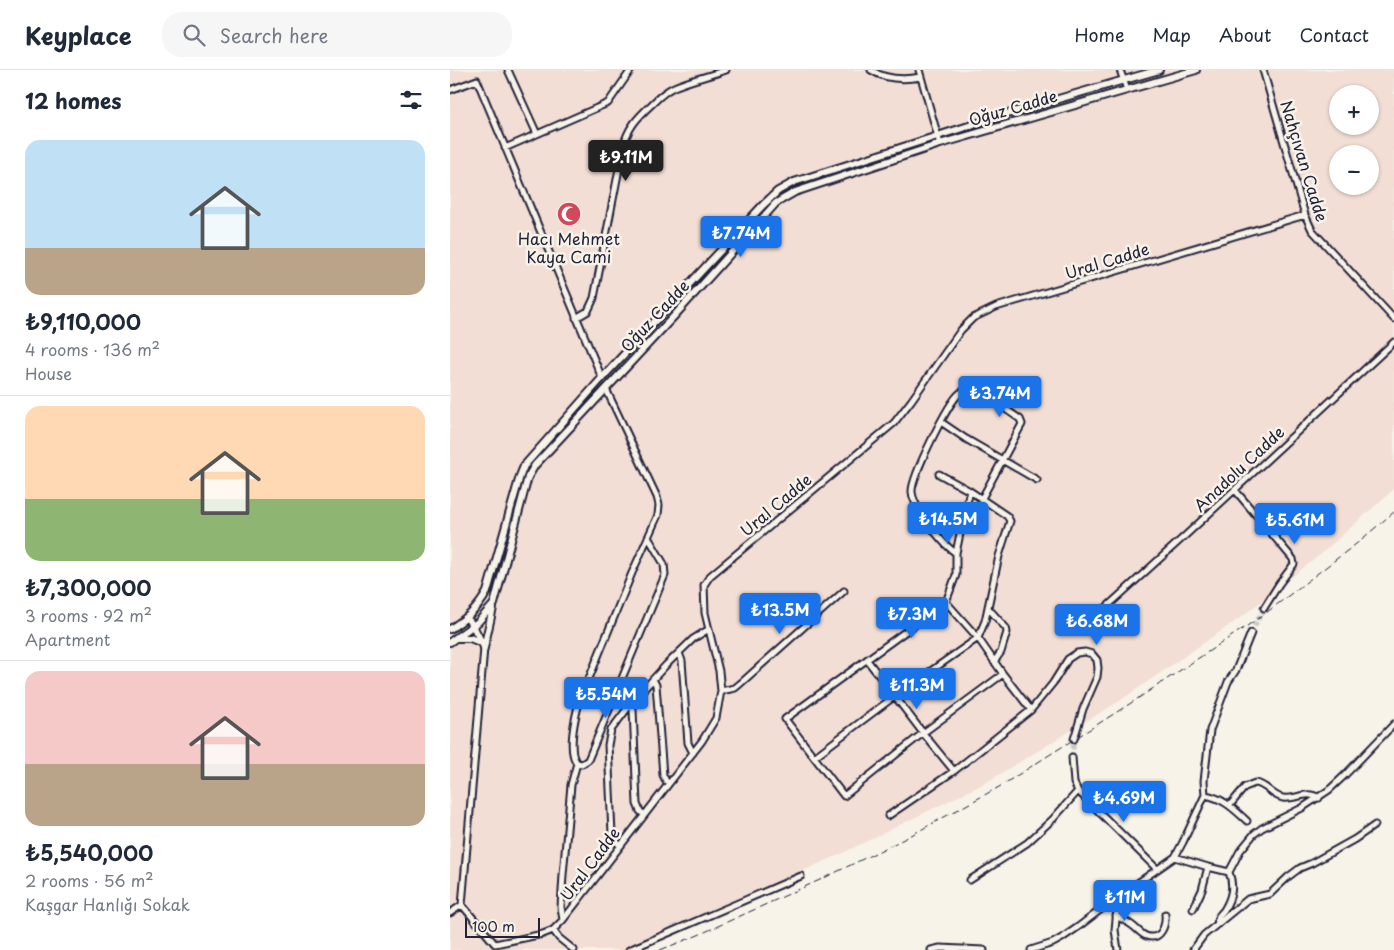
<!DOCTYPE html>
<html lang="en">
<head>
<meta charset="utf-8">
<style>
  :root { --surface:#fff; --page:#f6f6f7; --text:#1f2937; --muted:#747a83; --line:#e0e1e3; --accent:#1a73e8 }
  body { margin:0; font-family:"Playpen Sans",sans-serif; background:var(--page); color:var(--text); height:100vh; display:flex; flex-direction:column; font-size:19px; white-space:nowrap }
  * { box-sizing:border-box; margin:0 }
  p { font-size:16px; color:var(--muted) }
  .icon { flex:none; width:28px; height:28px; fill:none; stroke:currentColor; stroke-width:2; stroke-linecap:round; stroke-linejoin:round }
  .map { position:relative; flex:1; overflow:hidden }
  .details { display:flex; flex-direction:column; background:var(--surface); width:450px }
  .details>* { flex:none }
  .buttons { position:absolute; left:879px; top:15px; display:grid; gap:10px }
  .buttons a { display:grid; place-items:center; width:50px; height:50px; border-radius:50%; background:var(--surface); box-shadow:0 1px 4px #0004; font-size:25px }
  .scale { position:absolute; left:15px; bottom:12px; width:75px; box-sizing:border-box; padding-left:5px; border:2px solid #22223b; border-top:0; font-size:14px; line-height:18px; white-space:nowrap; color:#22223b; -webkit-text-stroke:4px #f7f3e8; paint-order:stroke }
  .price { position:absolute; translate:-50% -42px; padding:0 11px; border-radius:5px; background:var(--accent); color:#fff; font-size:16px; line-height:32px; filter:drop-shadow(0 1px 2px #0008) }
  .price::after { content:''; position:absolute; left:50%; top:30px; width:15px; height:11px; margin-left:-8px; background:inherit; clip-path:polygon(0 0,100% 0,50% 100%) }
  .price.on { background:#222; color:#fff }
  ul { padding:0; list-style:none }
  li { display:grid; align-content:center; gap:10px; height:265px; padding:0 25px }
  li+li { border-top:1px solid var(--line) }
  li span { display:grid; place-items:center; height:155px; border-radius:15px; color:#555 }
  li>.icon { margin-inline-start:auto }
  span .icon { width:90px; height:90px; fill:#fffc; stroke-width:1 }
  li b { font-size:21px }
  h2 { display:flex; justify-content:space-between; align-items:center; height:60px; padding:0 25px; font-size:21px }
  header { display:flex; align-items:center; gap:30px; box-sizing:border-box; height:70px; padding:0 25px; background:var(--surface); border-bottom:1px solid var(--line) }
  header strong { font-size:24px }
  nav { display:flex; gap:28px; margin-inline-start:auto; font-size:18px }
  .search { width:350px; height:45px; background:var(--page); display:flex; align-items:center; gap:12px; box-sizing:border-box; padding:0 18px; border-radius:20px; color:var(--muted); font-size:19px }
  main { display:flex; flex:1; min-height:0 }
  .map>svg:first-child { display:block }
</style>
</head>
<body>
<header>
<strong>Keyplace</strong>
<div class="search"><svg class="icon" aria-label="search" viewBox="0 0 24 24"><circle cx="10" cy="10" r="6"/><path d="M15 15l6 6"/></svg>Search here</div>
<nav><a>Home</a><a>Map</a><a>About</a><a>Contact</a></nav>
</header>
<main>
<section class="details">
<h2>12 homes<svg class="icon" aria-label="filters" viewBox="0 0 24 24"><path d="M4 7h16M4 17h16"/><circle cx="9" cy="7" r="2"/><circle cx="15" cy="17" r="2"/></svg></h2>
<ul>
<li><span style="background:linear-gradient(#bfe0f5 70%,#b9a48a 0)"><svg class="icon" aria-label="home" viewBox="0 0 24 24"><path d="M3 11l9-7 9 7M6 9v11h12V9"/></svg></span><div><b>₺9,110,000</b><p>4 rooms · 136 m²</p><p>House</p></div></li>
<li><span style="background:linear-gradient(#ffd9b3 60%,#8fb573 0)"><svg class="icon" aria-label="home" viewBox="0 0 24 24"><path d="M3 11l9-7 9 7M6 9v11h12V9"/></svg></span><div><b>₺7,300,000</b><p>3 rooms · 92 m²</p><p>Apartment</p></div></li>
<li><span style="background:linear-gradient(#f6c9c9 60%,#b9a48a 0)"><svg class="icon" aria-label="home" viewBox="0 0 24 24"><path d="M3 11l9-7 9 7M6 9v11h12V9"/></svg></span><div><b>₺5,540,000</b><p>2 rooms · 56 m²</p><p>Kaşgar Hanlığı Sokak</p></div></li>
</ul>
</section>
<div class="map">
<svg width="944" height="880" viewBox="0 0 944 880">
  <rect width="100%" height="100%" fill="#f7f3e8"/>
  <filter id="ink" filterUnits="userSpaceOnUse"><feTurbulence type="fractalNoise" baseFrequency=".02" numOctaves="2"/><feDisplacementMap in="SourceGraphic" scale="10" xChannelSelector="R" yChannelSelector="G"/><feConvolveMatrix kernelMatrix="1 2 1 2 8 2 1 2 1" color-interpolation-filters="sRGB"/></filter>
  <g filter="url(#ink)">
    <path fill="#f2ded4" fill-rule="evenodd" d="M0 0H944V419L871 484 790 548 671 630 537 712 391 784 174 880H0ZM888 24H920V56H888ZM888 84H920V116H888Z"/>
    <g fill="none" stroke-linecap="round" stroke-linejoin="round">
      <path stroke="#ccc9c5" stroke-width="5" stroke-dasharray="5 2.5" stroke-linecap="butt" d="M801 563 814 538
        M622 687 624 669"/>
      <g stroke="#22223b" stroke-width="9">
        <path id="minor" d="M58 0 87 64
          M421 0C436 10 454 10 471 7
          M469 0 490 74
          M670 0 677 20
          M813 0 855 145 862 160 944 249
          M0 20 27 10 152 308
          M55 78 158 33 181 0
          M126 248 138 241 144 228 173 78C177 58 188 47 202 34 209 27 215 21 224 17 240 10 259 6 276 0
          M491 352 516 369 587 410
          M785 420 843 489 844 494 829 514 814 538
          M520 421 514 444 506 483V505L496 532 335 649 394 726 473 663 553 604
          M506 483C493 475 463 437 462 422 461 408 498 332 510 323 513 321 517 320 521 320 531 320 559 342 570 349L572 354 531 430
          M496 532 528 568 553 604 581 640
          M538 538 556 558 557 562 551 582 544 592
          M650 543 737 464 944 272
          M229 583 232 591 238 673 243 683
          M417 590 473 663 504 701
          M203 609 206 615 213 705 216 711 219 713
          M271 621 285 618 291 613 394 521
          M180 634 183 639 187 734 190 741 194 745
          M364 687 445 626 528 568 535 551 549 486 560 451 557 446 520 421 489 404
          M622 687 624 713 628 721 707 799
          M127 693C117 682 125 647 129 633L182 503 208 445 209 435 207 427 156 319
          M127 693 132 694 138 690 215 505 214 494 198 467
          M755 725C773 728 784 739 797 751
          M780 735 795 717 805 713C817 714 821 726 833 728 845 730 857 720 869 728
          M438 746 504 701 581 640 603 613 618 589 627 583 635 582 642 584 647 590 648 598 647 607 633 639 624 669
          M170 776 165 770 162 764 158 675 161 660 183 631 216 595 243 569 259 559
          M725 787 758 797 779 802C784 816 782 827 774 840 770 845 766 847 768 854
          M779 802 790 781 804 764 812 758 852 738 879 720 895 705 944 654
          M520 810 577 773 603 749 628 721
          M666 828 667 839 665 860 668 880
          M12 835 45 874 93 864 103 860 113 850 252 671 266 648 271 621 269 601 255 543 254 515 260 506 444 353 461 331 511 260 523 248 546 237 855 145
          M743 839 752 820 758 797
          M0 843 12 835 34 578
          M666 846C672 849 678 852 683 856 687 859 691 864 696 866 711 871 716 856 715 844
          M113 850 111 837 113 805 121 715 127 693
          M103 860 109 868 124 880
          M179 880 351 806
          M481 880 490 878 534 880
          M581 880 603 873 612 868 628 857 666 828 725 787 733 772 755 725 754 711 760 660 778 612 786 600 801 563
          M743 880 754 865 798 829 820 824 838 807 850 798 862 793 905 769 925 755"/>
      </g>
      <g stroke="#22223b" stroke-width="10">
        <path id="tertiary" d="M17 548 23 556 34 577
          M0 559C17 548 27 540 37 522L70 406 74 396 152 308 313 135 328 121 344 112 553 45 709 0
          M7 568H20L32 573
          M0 572 28 552 44 534 78 407 85 395 225 245 326 133 345 122 490 74 746 0
          M34 578 43 538"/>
      </g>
      <use href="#minor" stroke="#f7f3e8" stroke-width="5"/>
      <use href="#tertiary" stroke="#f7f3e8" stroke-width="6"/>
      <path stroke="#22223b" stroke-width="1" stroke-dasharray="8 4" stroke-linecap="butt" d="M210 880 246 866 372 809 456 768 549 717 681 633 812 546 906 474 944 442"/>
    </g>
  </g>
  <defs>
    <g id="mosque-disc" transform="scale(1.25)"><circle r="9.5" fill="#d1495b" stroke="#f7f3e8"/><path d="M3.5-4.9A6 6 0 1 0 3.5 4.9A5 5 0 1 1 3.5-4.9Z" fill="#fff"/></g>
  </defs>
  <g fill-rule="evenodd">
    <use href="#mosque-disc" x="119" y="144"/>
  </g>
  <g text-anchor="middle" stroke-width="5" stroke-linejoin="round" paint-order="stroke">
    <g font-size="16" fill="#22223b" stroke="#f7f3e8">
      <text transform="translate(563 38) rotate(-16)" y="6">Oğuz Cadde</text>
      <text transform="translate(854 91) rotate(73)" y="6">Nahçıvan Cadde</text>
      <text transform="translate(657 191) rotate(-17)" y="6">Ural Cadde</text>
      <text transform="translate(205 246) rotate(-47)" y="6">Oğuz Cadde</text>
      <text transform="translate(789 399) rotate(-43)" y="6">Anadolu Cadde</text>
      <text transform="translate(326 435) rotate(-40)" y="6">Ural Cadde</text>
      <text transform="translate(140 794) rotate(-53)" y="6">Ural Cadde</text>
    </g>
    <g font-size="16" fill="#22223b" stroke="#f7f3e8">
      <text x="119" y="175">Hacı Mehmet<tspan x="119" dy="18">Kaya Cami</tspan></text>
    </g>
  </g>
</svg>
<div class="buttons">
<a>+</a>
<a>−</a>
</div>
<div class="scale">100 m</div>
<b class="price on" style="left:176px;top:112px">₺9.11M</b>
<b class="price" style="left:291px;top:188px">₺7.74M</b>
<b class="price" style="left:550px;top:348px">₺3.74M</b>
<b class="price" style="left:498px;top:474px">₺14.5M</b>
<b class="price" style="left:845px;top:475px">₺5.61M</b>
<b class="price" style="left:330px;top:565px">₺13.5M</b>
<b class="price" style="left:462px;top:569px">₺7.3M</b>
<b class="price" style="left:647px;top:576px">₺6.68M</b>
<b class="price" style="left:467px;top:640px">₺11.3M</b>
<b class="price" style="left:156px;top:649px">₺5.54M</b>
<b class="price" style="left:674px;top:753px">₺4.69M</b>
<b class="price" style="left:675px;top:852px">₺11M</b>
</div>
</main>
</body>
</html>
